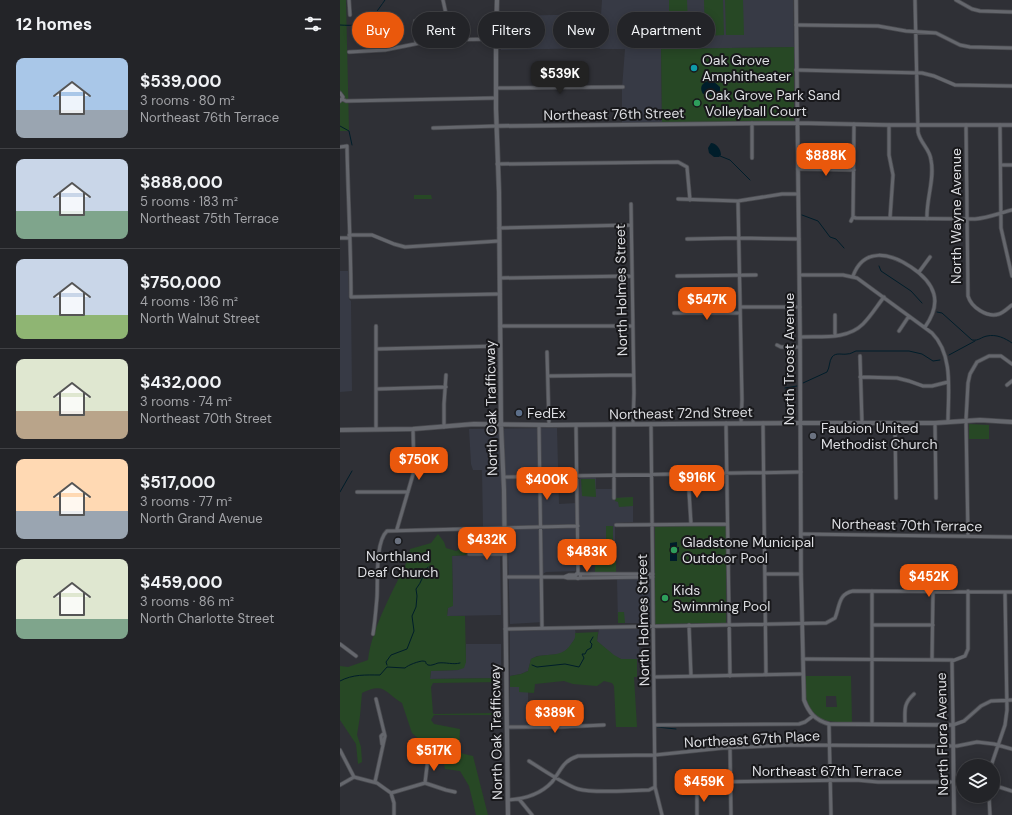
<!DOCTYPE html>
<html lang="en">
<head>
<meta charset="utf-8">
<style>
  :root { --surface:#232428; --page:#2b2c30; --text:#f1f3f6; --muted:#a3a4a8; --line:#404145; --accent:#ea580c }
  body { margin:0; font-family:"DM Sans",sans-serif; background:var(--page); color:var(--text); height:100vh; display:flex; flex-direction:column; font-size:15px; white-space:nowrap }
  * { box-sizing:border-box; margin:0 }
  p { font-size:13px; color:var(--muted) }
  .icon { flex:none; width:22px; height:22px; fill:none; stroke:currentColor; stroke-width:2; stroke-linecap:round; stroke-linejoin:round }
  .map { position:relative; flex:1; overflow:hidden }
  .side { display:flex; flex-direction:column; background:var(--surface); width:340px }
  .side>* { flex:none }
  .top-card { position:absolute; left:12px; top:12px; width:380px; height:36px; display:flex; gap:8px }
  .controls { position:absolute; left:616px; top:759px; display:grid; gap:8px }
  .controls a { display:grid; place-items:center; width:44px; height:44px; border-radius:50%; background:var(--surface); box-shadow:0 2px 10px #0003,0 0 0 1px var(--line); font-size:20px }
  .price { position:absolute; translate:-50% -34px; padding:0 9px; border-radius:8px; background:var(--accent); color:#fff; font-size:13px; line-height:26px; filter:drop-shadow(0 1px 2px #0008) }
  .price::after { content:''; position:absolute; left:50%; top:24px; width:12px; height:9px; margin-left:-6px; background:inherit; clip-path:polygon(0 0,100% 0,50% 100%) }
  .price.on { background:#222; color:#fff }
  ul { padding:0; list-style:none }
  li { display:flex; align-items:center; gap:12px; height:100px; padding:0 16px }
  li+li { border-top:1px solid var(--line) }
  li span { display:grid; place-items:center; flex:none; width:112px; height:80px; border-radius:8px; color:#555 }
  li>.icon { margin-inline-start:auto }
  span .icon { width:48px; height:48px; fill:#fffc; stroke-width:1 }
  li b { font-size:17px }
  h2 { display:flex; justify-content:space-between; align-items:center; height:48px; padding:0 16px; font-size:17px }
  .chip { padding:0 14px; border-radius:18px; background:var(--surface); box-shadow:0 2px 10px #0003,0 0 0 1px var(--line); font-size:14px; line-height:36px }
  .chip.on { background:var(--accent); color:#fff }
  main { display:flex; flex:1; min-height:0 }
  .map>svg:first-child { display:block }
</style>
</head>
<body>
<main>
<section class="side">
<h2>12 homes<svg class="icon" aria-label="filters" viewBox="0 0 24 24"><path d="M4 7h16M4 17h16"/><circle cx="9" cy="7" r="2"/><circle cx="15" cy="17" r="2"/></svg></h2>
<ul>
<li><span style="background:linear-gradient(#a9c7e8 65%,#9aa5b1 0)"><svg class="icon" aria-label="home" viewBox="0 0 24 24"><path d="M3 11l9-7 9 7M6 9v11h12V9"/></svg></span><div><b>$539,000</b><p>3 rooms · 80 m²</p><p>Northeast 76th Terrace</p></div></li>
<li><span style="background:linear-gradient(#c9d6e8 65%,#7fa58c 0)"><svg class="icon" aria-label="home" viewBox="0 0 24 24"><path d="M3 11l9-7 9 7M6 9v11h12V9"/></svg></span><div><b>$888,000</b><p>5 rooms · 183 m²</p><p>Northeast 75th Terrace</p></div></li>
<li><span style="background:linear-gradient(#c9d6e8 70%,#8fb573 0)"><svg class="icon" aria-label="home" viewBox="0 0 24 24"><path d="M3 11l9-7 9 7M6 9v11h12V9"/></svg></span><div><b>$750,000</b><p>4 rooms · 136 m²</p><p>North Walnut Street</p></div></li>
<li><span style="background:linear-gradient(#dfe7d0 65%,#b9a48a 0)"><svg class="icon" aria-label="home" viewBox="0 0 24 24"><path d="M3 11l9-7 9 7M6 9v11h12V9"/></svg></span><div><b>$432,000</b><p>3 rooms · 74 m²</p><p>Northeast 70th Street</p></div></li>
<li><span style="background:linear-gradient(#ffd9b3 65%,#9aa5b1 0)"><svg class="icon" aria-label="home" viewBox="0 0 24 24"><path d="M3 11l9-7 9 7M6 9v11h12V9"/></svg></span><div><b>$517,000</b><p>3 rooms · 77 m²</p><p>North Grand Avenue</p></div></li>
<li><span style="background:linear-gradient(#dfe7d0 75%,#7fa58c 0)"><svg class="icon" aria-label="home" viewBox="0 0 24 24"><path d="M3 11l9-7 9 7M6 9v11h12V9"/></svg></span><div><b>$459,000</b><p>3 rooms · 86 m²</p><p>North Charlotte Street</p></div></li>
</ul>
</section>
<div class="map">
<svg width="672" height="815" viewBox="0 0 672 815">
  <rect width="100%" height="100%" fill="#2f3036"/>
  <path fill="#373a45" d="M262 0H453L454 47 321 49 322 123 282 124V88L285 49H260V30Z
    M259 14 260 48 161 50V46H163L161 45 162 16Z
    M0 271H8L9 299 11 301 12 391 0 392Z
    M217 428 219 504 236 503 235 571 206 572 203 574 204 622 170 624 168 551H160L161 615 107 616 108 607 113 602 112 556 126 555V552H135L136 530H142L143 526 142 470H133L131 464 129 429Z
    M256 477V489H275V498L293 497V522L275 523V547L239 548V478Z
    M277 579H311L312 623H278Z
    M235 629 236 637 229 648 221 654 197 656 191 659 188 671 181 674 170 676V631Z
    M259 629H299V659H281L274 656 257 641Z
    M126 644H161V678L90 679 91 671 118 670 126 662Z
    M170 687H179V692H188V729L169 730Z"/>
  <path fill="#274825" fill-rule="evenodd" d="M0 0H6L9 131H0Z
    M329 0H347L348 25H329Z
    M364 0H383L384 35 365 36Z
    M385 0H403L404 35H386Z
    M454 47V121L322 123 321 49Z
    M74 195H91L92 199H74Z
    M629 424 649 425V439H629Z
    M241 479H255L256 497 242 496Z
    M293 497V506L279 507 278 502 275 501V498Z
    M266 526H273V540H265V547H243V543H260V540H266Z
    M315 526H386V623L315 624Z
    M128 530 131 537 130 552H127L126 555 112 556 113 602V606L108 608 107 616H125L126 662 124 668 118 670 91 671 90 679 161 678V682L93 683 91 687 93 713 94 714 154 713 155 715H94L91 720 94 724 120 729 119 752 124 754 133 756 148 815H136L129 786 120 771 105 769 100 748 94 744 86 746 72 733 62 703C44 692 45 682 22 693L20 716 17 735 21 747 22 762 18 764 16 744 0 720V666L8 667 28 660C32 626 55 588 69 557L70 549 91 543 98 534 104 542 106 548 116 551 123 548 125 532Z
    M256 553H276V572H255V564H251V556H256Z
    M278 612H284L285 623H278Z
    M258 632 257 641 274 655 281 659H297V677H294L297 727H276L274 686 272 683 264 681 257 686 233 684 224 681 195 684 194 693 179 692V687H170V676L181 674 188 671 191 659C205 651 221 660 231 644 234 640 236 638 235 633Z
    M464 676H511L512 722C471 723 466 716 464 676ZM486 696H496L497 707H486Z"/>
  <path fill="#001d2a" d="M372 80 380 87V91L373 95 363 94C358 86 364 81 372 80Z
    M371 143C376 143 381 149 381 155L379 157H374L369 153 368 148Z
    M337 542V547H339V552L337 553V561H330V543Z"/>
  <g fill="none" stroke-linecap="round" stroke-linejoin="round">
    <path stroke="#001d2a" stroke-width="1" d="M0 25C28 27 30 21 45 0
      M0 126 9 131 12 145
      M380 156 390 160 410 180
      M462 215 478 221 490 237 496 239 504 248
      M539 266 541 271 571 291 582 303
      M597 312 602 313 632 340C639 341 641 337 647 336 656 334 665 338 672 343
      M609 355 635 341
      M463 383 487 372C490 367 489 361 492 357 496 352 502 355 507 354 511 354 513 352 516 351H569L582 354 593 361 600 360
      M445 388 457 386
      M0 492 12 471
      M47 665 46 662 51 655 67 649 74 631 72 616 76 607 77 596 76 589C82 582 83 574 88 567
      M192 665 197 667 225 664 239 667 244 658 242 654H245L247 650 251 648 252 644 250 642 253 637
      M0 681C13 674 26 675 40 675L47 667 65 668C68 665 79 661 83 661 89 662 83 662 88 665 91 666 95 664 98 663 106 662 113 665 120 663
      M317 727 336 729"/>
    <g stroke="#4a4b50" stroke-width="4.5">
      <path id="minor" d="M9 0 10 15
        M103 0 106 14 108 40
        M575 0 578 132C580 143 590 149 591 160 595 179 586 199 587 219
        M616 0 632 9 640 11 672 12
        M75 21 76 43
        M456 25 538 26 566 31 596 33 620 45 630 47 672 48
        M9 52 45 50 95 40 156 39
        M456 70 582 73 594 76 615 85 672 86
        M156 88 283 87
        M0 93 3 97 0 101
        M2 99 6 101 156 98
        M412 123V158
        M549 125V155L553 175 550 218
        M626 125 628 296C631 307 647 318 659 314 663 313 668 308 672 305
        M660 125 661 228 672 276
        M93 128 157 126
        M0 147 7 146C8 197 11 247 11 297L160 294
        M157 164 338 162 347 167 350 200
        M661 165H672
        M458 169 514 170
        M338 199 398 201 442 194H458
        M398 201 402 400 401 423
        M291 204 294 393 293 424
        M513 217 516 218 635 219C648 218 660 213 672 210
        M511 221 513 217 514 124
        M159 228 290 225
        M9 235H32L54 244 65 247 159 241
        M0 238H9
        M347 239 398 238 459 239
        M579 272 590 257
        M460 275H503L517 278 592 333C614 355 608 393 608 422
        M337 276 416 275
        M513 276C524 247 550 253 571 267 595 283 603 302 585 327
        M160 278 292 276
        M400 307H460
        M334 313H400
        M495 315V336
        M36 326V429
        M160 326H293
        M559 331 569 316
        M460 337C481 336 507 340 523 324 531 316 537 306 544 297
        M437 345 441 347H460
        M36 349 160 346
        M207 352 209 425
        M520 356 522 423
        M208 376 293 375
        M520 377 557 378 569 381 583 386H592L608 382
        M667 385 672 381
        M37 389 106 387
        M386 423 390 676
        M423 423 426 675
        M555 423 556 498
        M595 423 596 498
        M274 424V498
        M311 424 315 787 322 815
        M199 425 202 628
        M236 425 238 574
        M104 427V404L106 375
        M348 475 351 524
        M164 477 461 472
        M17 492H68
        M276 525 387 524
        M57 529 74 471 73 429
        M461 534 672 537
        M628 536 626 420 628 383 630 374 637 362 649 356H661L672 364
        M129 554H165
        M235.5 576a2.5 2.5 0 1 1 5 0a2.5 2.5 0 1 1-5 0Z
        M240 574H313
        M425 574H461
        M165 577H224L228 578H237
        M224 577 229 575H236
        M240 578 313 577
        M628 591V649L625 656 612 661 613 725 624 721 641 706 651 701 672 700
        M349 625 351 676
        M532 625H593
        M165 629 486 623 495 618C500 606 498 594 513 591L672 592
        M33 634C35 622 36 609 37 597 38 581 35 542 47 531L238 526
        M0 644 16 656
        M463 659 613 660
        M592 660 593 591
        M314 677 463 674
        M489 724 491 815
        M532 724V591
        M565 724C565 710 563 704 574 694
        M315 725 459 724 465 722 473 716
        M167 727H220L264 725
        M42 744 41 736 43 734
        M390 748 391 815
        M0 750 14 777
        M189 761C200 768 225 785 238 789 255 794 290 790 309 790L315 787
        M651 766 665 725 667 710 665 592
        M14 777 37 783 51 793 85 783 106 790 115 792
        M35 782 45 736 36 699
        M85 783 88 758
        M0 785 14 777
        M653 785 672 791
        M51 793 54 803V815
        M649 796 650 815
        M179 799 192 815
        M168 800C183 799 201 794 212 782 221 771 222 761 238 756L315 755 383 748 451 745 617 746 637 742 654 744 672 749
        M357 815V791L362 786 370 782 516 780 538 782H613"/>
    </g>
    <g stroke="#4a4b50" stroke-width="5">
      <path id="tertiary" d="M456 0 460 337 461 574 464 700C469 713 475 720 489 724L613 725 614 815
        M157 126 457 123 549 125H672"/>
    </g>
    <g stroke="#4a4b50" stroke-width="5.5">
      <path id="secondary" d="M157 0 156 39V109L159 192 161 425 164 490 168 815
        M0 430 73 429 134 424 209 425 461 423H595L640 420 672 422"/>
    </g>
    <use href="#minor" stroke="#65676d" stroke-width="3"/>
    <use href="#tertiary" stroke="#65676d" stroke-width="3.5"/>
    <use href="#secondary" stroke="#65676d" stroke-width="4"/>
  </g>
  <circle fill="#0f9aa8" stroke="#18181b" stroke-width="1.5" cx="354" cy="68" r="4"/>
  <g fill="#2e9e5b" stroke="#18181b" stroke-width="1.5">
    <circle cx="357" cy="103" r="4"/>
    <circle cx="334" cy="550" r="4"/>
    <circle cx="325" cy="598" r="4"/>
  </g>
  <circle fill="#5c6f8a" stroke="#18181b" stroke-width="1.5" cx="179" cy="413" r="4"/>
  <g fill="#6b7280" stroke="#18181b" stroke-width="1.5">
    <circle cx="473" cy="436" r="4"/>
    <circle cx="58" cy="541" r="4"/>
  </g>
  <g text-anchor="middle" stroke-width="4" stroke-linejoin="round" paint-order="stroke">
    <g font-size="14" fill="#dddee2" stroke="#18181b" text-anchor="start">
      <text x="362" y="65">Oak Grove<tspan x="362" dy="16">Amphitheater</tspan></text>
      <text x="365" y="100">Oak Grove Park Sand<tspan x="365" dy="16">Volleyball Court</tspan></text>
      <text x="187" y="418">FedEx</text>
      <text x="481" y="433">Faubion United<tspan x="481" dy="16">Methodist Church</tspan></text>
      <text x="342" y="547">Gladstone Municipal<tspan x="342" dy="16">Outdoor Pool</tspan></text>
      <text x="58" y="561" text-anchor="middle">Northland<tspan x="58" dy="16">Deaf Church</tspan></text>
      <text x="333" y="595">Kids<tspan x="333" dy="16">Swimming Pool</tspan></text>
    </g>
    <g font-size="14" fill="#dddee2" stroke="#18181b">
      <text transform="translate(274 114) rotate(-1)" y="5">Northeast 76th Street</text>
      <text transform="translate(616 216) rotate(-90)" y="5">North Wayne Avenue</text>
      <text transform="translate(281 290) rotate(-91)" y="5">North Holmes Street</text>
      <text transform="translate(449 359) rotate(-90)" y="5">North Troost Avenue</text>
      <text transform="translate(151 408) rotate(-91)" y="5">North Oak Trafficway</text>
      <text transform="translate(341 413) rotate(-1)" y="5">Northeast 72nd Street</text>
      <text transform="translate(567 525) rotate(1)" y="5">Northeast 70th Terrace</text>
      <text transform="translate(303 620) rotate(-91)" y="5">North Holmes Street</text>
      <text transform="translate(156 732) rotate(-91)" y="5">North Oak Trafficway</text>
      <text transform="translate(602 734) rotate(-91)" y="5">North Flora Avenue</text>
      <text transform="translate(412 739) rotate(-3)" y="5">Northeast 67th Place</text>
      <text x="487" y="776">Northeast 67th Terrace</text>
    </g>
  </g>
</svg>
<div class="controls">
<a><svg class="icon" aria-label="layers" viewBox="0 0 24 24"><path d="M12 4l9 5-9 5-9-5zM3 14l9 5 9-5"/></svg></a>
</div>
<b class="price on" style="left:220px;top:95px">$539K</b>
<b class="price" style="left:486px;top:177px">$888K</b>
<b class="price" style="left:367px;top:321px">$547K</b>
<b class="price" style="left:79px;top:481px">$750K</b>
<b class="price" style="left:357px;top:499px">$916K</b>
<b class="price" style="left:207px;top:501px">$400K</b>
<b class="price" style="left:147px;top:561px">$432K</b>
<b class="price" style="left:247px;top:573px">$483K</b>
<b class="price" style="left:589px;top:598px">$452K</b>
<b class="price" style="left:215px;top:734px">$389K</b>
<b class="price" style="left:94px;top:772px">$517K</b>
<b class="price" style="left:364px;top:803px">$459K</b>
<div class="top-card">
<a class="chip on">Buy</a>
<a class="chip">Rent</a>
<a class="chip">Filters</a>
<a class="chip">New</a>
<a class="chip">Apartment</a>
</div>
</div>
</main>
</body>
</html>
